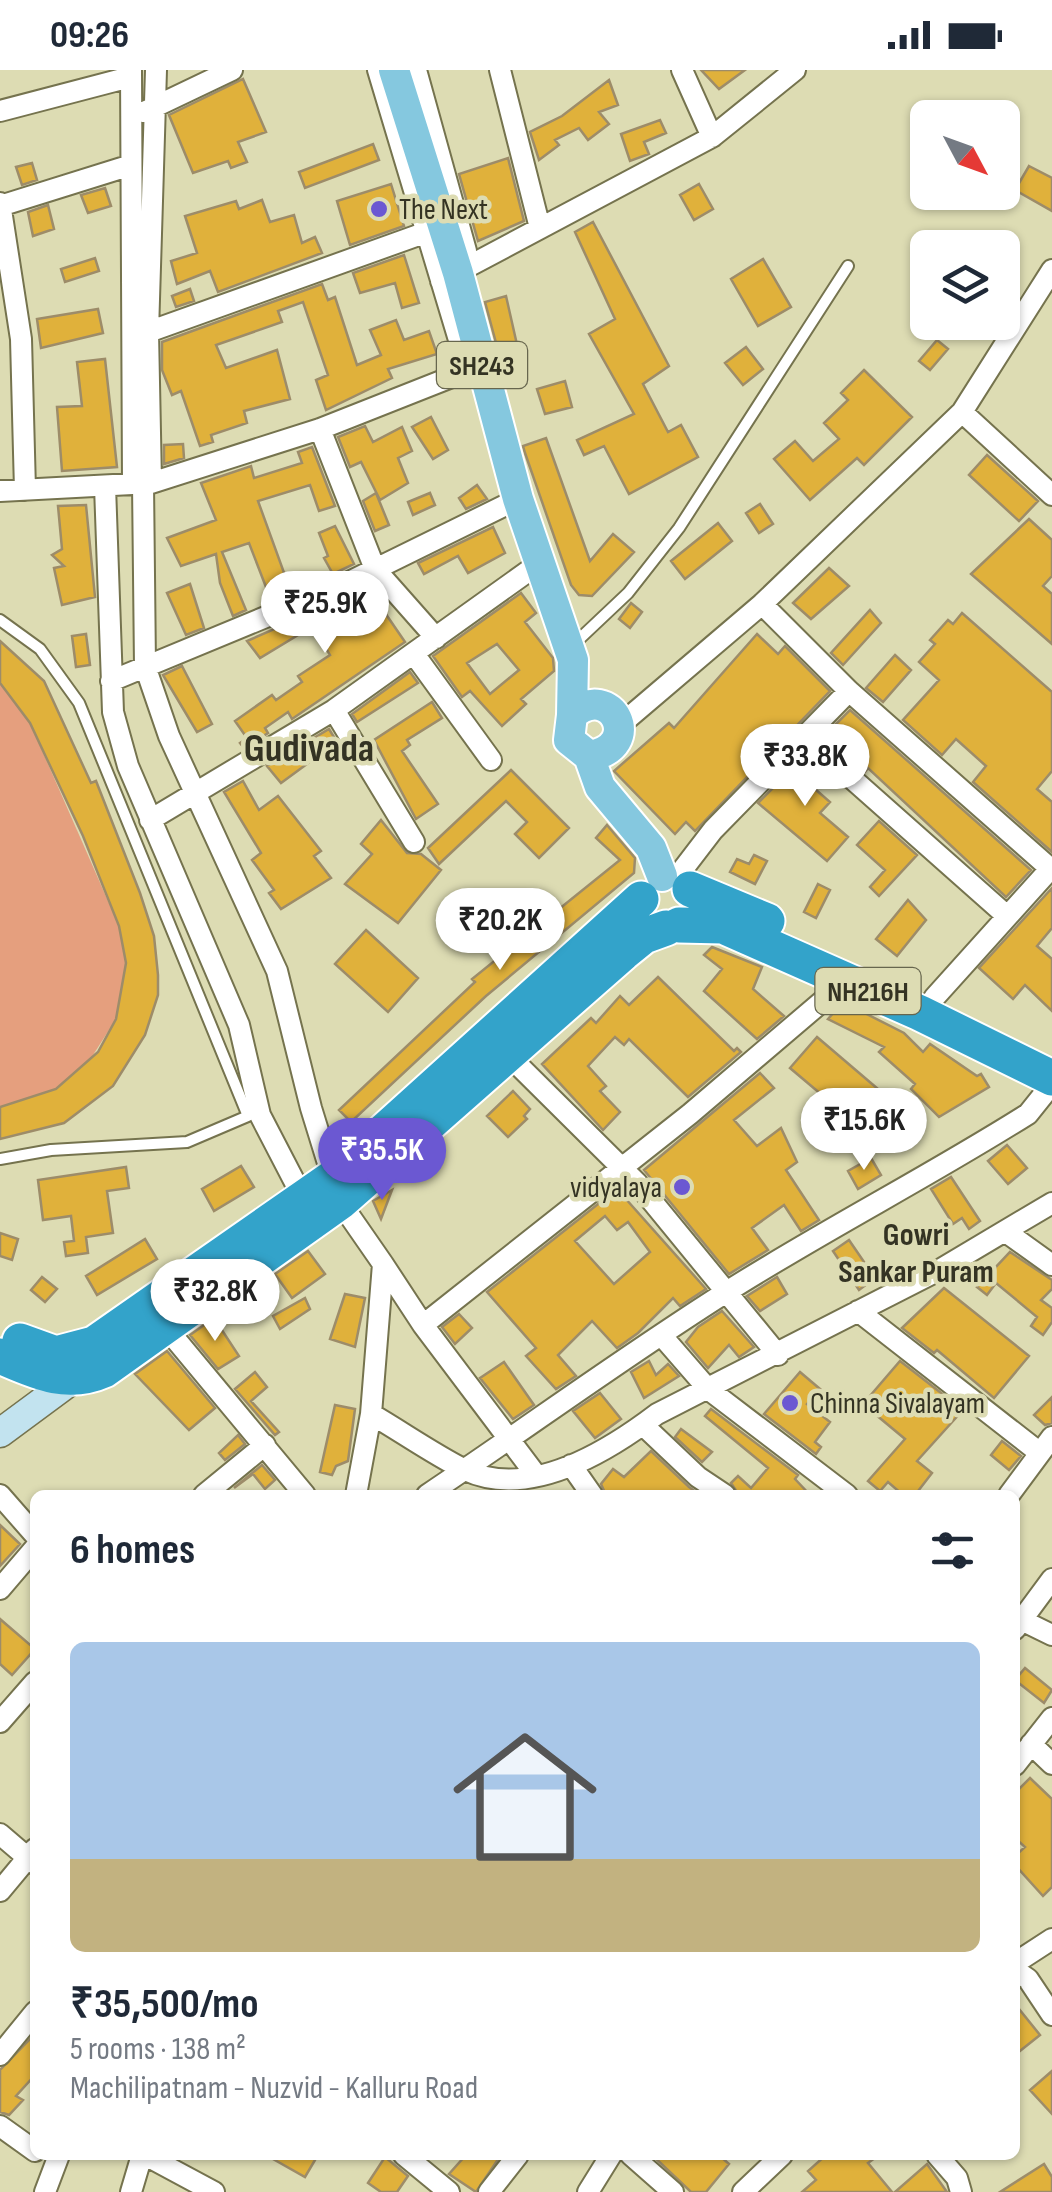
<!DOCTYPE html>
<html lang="en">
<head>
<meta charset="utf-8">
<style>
  :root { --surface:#fff; --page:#f2f2f3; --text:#1f2937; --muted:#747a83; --line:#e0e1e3; --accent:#6b58d2 }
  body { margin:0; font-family:"Sofia Sans Condensed",sans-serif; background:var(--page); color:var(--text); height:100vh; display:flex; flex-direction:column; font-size:38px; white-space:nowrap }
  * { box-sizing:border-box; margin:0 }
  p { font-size:32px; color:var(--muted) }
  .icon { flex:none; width:55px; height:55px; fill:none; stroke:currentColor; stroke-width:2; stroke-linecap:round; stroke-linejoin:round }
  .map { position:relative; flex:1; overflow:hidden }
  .sheet { position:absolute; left:30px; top:1420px; width:990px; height:670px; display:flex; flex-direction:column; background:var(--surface); border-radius:15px; box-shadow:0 2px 8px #0004 }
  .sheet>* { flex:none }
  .needle { width:65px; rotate:131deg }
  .tools { position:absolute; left:910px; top:30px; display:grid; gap:20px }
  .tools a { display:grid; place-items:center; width:110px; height:110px; border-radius:15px; background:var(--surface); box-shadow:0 2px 8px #0004; font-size:50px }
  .price { position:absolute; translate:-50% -85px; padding:0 22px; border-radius:35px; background:#fff; color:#222; font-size:32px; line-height:65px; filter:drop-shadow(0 2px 5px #0008) }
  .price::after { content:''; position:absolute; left:50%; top:60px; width:30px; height:22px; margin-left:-15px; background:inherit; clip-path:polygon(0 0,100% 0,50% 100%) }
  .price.active { background:var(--accent); color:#fff }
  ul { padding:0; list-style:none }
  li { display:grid; align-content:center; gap:20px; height:530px; padding:0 40px }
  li+li { border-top:2px solid var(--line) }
  li span { display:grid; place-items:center; height:310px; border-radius:15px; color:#555 }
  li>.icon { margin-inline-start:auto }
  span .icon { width:180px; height:180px; fill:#fffc; stroke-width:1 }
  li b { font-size:42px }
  h2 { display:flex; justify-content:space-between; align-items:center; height:120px; padding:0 40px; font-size:42px }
  .status { display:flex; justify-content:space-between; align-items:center; height:70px; padding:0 50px; background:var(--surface); direction:ltr }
  .status svg { height:28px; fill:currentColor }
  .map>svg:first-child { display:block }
</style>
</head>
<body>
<div class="status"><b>09:26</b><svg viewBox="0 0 49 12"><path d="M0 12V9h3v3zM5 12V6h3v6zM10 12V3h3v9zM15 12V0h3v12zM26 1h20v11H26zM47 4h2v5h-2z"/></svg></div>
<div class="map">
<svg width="1052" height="2122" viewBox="0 0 1052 2122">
  <rect width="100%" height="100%" fill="#dddcb3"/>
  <path fill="#e59f7e" d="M0 613 30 653 119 856 126 893 116 949 86 996 56 1019 0 1037Z"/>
  <path fill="#e0b13b" stroke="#9d8c69" stroke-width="2.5" fill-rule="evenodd" d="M701 0H745L719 19Z
    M243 9 266 62 238 72 247 92 231 98 228 91 193 103 169 45Z
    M609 10 618 35 599 42 609 54 588 70 579 58 555 70 559 75 539 90 530 62 562 46Z
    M660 50 666 63 644 72 649 84 630 91 621 64Z
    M373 74 379 90 305 118 299 102Z
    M508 88 524 151 478 171 459 104Z
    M32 93 37 110 22 115 16 97Z
    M1029 96 1052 108V141L1015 120Z
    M391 114 404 156 350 175 337 131Z
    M699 114 713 139 694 150 680 125Z
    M105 118 111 136 88 143 81 125Z
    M262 130 270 152 294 145 302 173 315 167 322 183 218 222 210 201 177 214 171 191 197 183 185 146 236 131 239 139Z
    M48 135 54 159 33 166 28 142Z
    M593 152 669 296 643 314 668 362 681 355 698 387 629 424 604 376 584 385 577 370 634 344 589 264 615 249 575 162Z
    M404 185 419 233 402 238 395 213 360 223 353 203Z
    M95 188 99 201 65 212 61 199Z
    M763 189 791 237 758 256 731 209Z
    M322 214 328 230 335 227 357 295 381 285 370 260 396 250 404 270 429 261 437 284 388 299 392 308 326 340 316 310 328 305 303 232 278 241 282 252 216 275 226 298 277 280 290 329 244 341 247 353 211 365 213 372 200 376 181 321 172 325 162 300V272Z
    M190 219 194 231 176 237 172 226Z
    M506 226 518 279 499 284 485 232Z
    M98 239 103 263 41 278 37 249Z
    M937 270 948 279 930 300 919 291Z
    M746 277 763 299 743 315 725 293Z
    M105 289 117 397 62 401 57 337 82 336 77 292Z
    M864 300 912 347 864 395 857 388 810 430 774 389 795 371 813 391 839 369 824 353 848 330 841 323Z
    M565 311 572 337 545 344 537 319Z
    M431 347 448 380 433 389 412 357Z
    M365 356 373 372 402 357 412 381 398 388 408 413 380 430 361 392 350 397 338 367Z
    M546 368 590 491 613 464 634 482 592 526 579 525 571 515 525 383 523 376Z
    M183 374 184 388 164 394V375Z
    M312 377 335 436 319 441 310 415 258 431 291 522 271 530 249 473 222 482 246 540 233 546 220 513 216 484 181 496 167 468 216 450 201 413 251 396 254 408 302 393 298 382Z
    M987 385 1038 431 1019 451 969 405Z
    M477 415 487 429 466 439 459 428Z
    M376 423 389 455 375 461 363 431Z
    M430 423 435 435 413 445 408 432Z
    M760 434 773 454 759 463 746 443Z
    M86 435 95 527 62 535 54 498 64 496 52 485 62 479 58 436Z
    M1029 449 1052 470V506L1043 516 1052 524V574L971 504Z
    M718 453 732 471 685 509 671 491Z
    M335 456 354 494 333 504 324 488 328 486 319 463Z
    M493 457 505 483 468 503 458 486 424 504 418 493Z
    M829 498 849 516 811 549 793 533Z
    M190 514 204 558 186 565 167 523Z
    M368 518 405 572 292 649 288 642 265 658 268 663 244 678 240 673 247 668 235 651 272 625 276 630 302 612 298 606 330 585 313 556 260 588 247 571Z
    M521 523 536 543 525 552 553 588 554 601 521 629 526 634 502 656 470 621 462 627 433 586ZM497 574 519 600 490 624 467 593Z
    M631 533 642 542 630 558 619 549Z
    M870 540 881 553 843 595 831 583Z
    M962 543 1052 622V701L1037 719 1052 732V782L973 712 986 696 956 669 942 685 903 650 939 610 919 592 935 574 930 570 948 550 953 554Z
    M86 564 90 595 76 597 72 566Z
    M757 564 778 584 785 576 830 621 695 761 686 752 675 764 614 701 669 653 674 658Z
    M0 571 44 611 91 713 96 711 140 823 154 866 158 905V925L145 965 113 1016 64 1053 0 1069V1037L56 1019 98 982 116 949 126 893 119 856 83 766 30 653 0 613Z
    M895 585 911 600 883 632 866 618Z
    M182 596 212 654 197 662 163 605Z
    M410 602 418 613 357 652 352 644Z
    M432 632 442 648 407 670 410 675 402 681 438 734 416 749 374 670Z
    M850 640 1031 800 1006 827 868 698 865 702 824 666Z
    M329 659 337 672 281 713 267 696Z
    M805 686 827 705 815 719 830 732 820 743 848 767 827 791 758 733Z
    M511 700 569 758 539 788 515 764 527 752 506 731 439 794 428 778Z
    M243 711 259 740 278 726 321 781 314 786 331 808 281 839 269 823 274 820 252 790 261 783 224 722Z
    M381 750 407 783 421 784 441 800 398 853 345 814 372 784 361 774Z
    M879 751 917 785 879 826 870 817 885 800 857 775Z
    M607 755 635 788 634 803 486 926 351 1052 339 1040 475 912 472 909 620 790 596 768Z
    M754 785 767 791 755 814 730 802 737 789 749 794Z
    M818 814 830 820 816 848 804 842Z
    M1052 818V858L1037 876 1052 889V941L1025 915 1013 929 979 898Z
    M908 830 926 850 897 886 876 869Z
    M366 860 418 908 388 942 335 894Z
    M712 877 762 897 753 919 784 946 757 969 704 921 722 899 704 885Z
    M658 907 734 981 737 978 741 982 688 1027 629 969 624 975 615 967 588 996 606 1016 600 1021 620 1042 603 1060 542 994 591 948 596 953 620 926 629 935Z
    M843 932 904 963 923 982 930 974 977 1006 981 1004 989 1017 939 1047 911 1019 915 1014 879 982 884 977 828 949Z
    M817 967 899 1037 873 1068 790 998Z
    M760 1003 774 1018 734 1050 757 1076 781 1058 797 1092 786 1100 819 1150 801 1161 784 1135 752 1158 768 1180 729 1204 644 1100Z
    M513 1021 530 1039 524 1046 527 1049 508 1067 487 1046Z
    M1007 1075 1027 1098 1008 1114 988 1091Z
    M871 1088 881 1105 858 1119 848 1101Z
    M241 1096 254 1117 214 1141 202 1119Z
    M126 1097 129 1118 107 1121 113 1163 86 1167 88 1183 66 1186 64 1172 74 1171 71 1146 43 1150 38 1110Z
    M951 1107 980 1151 969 1159 962 1148 953 1154 931 1119Z
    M617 1119 706 1219 680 1236 673 1228 638 1263 617 1278 592 1251 558 1285 576 1306 556 1319 526 1286 536 1278 487 1222ZM605 1146 617 1160 628 1152 650 1182 614 1214 575 1171Z
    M392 1120 381 1149 373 1131Z
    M0 1163 18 1169 12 1190 0 1186Z
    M145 1169 157 1189 97 1225 86 1206Z
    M849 1170 875 1208 859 1220 833 1181Z
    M308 1181 325 1204 292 1228 275 1204Z
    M1010 1182 1052 1210V1219L1041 1230 1052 1238V1252L1043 1265 1031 1256 1037 1247 996 1213 987 1225 977 1217Z
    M42 1207 57 1219 45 1232 31 1220Z
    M777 1207 787 1224 760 1241 747 1226Z
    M944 1218 1029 1286 994 1328 937 1280 934 1283 902 1258Z
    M345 1224 365 1228 355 1277 330 1269Z
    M305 1228 310 1239 280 1259 273 1246Z
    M722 1241 754 1277 739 1287 729 1275 708 1298 686 1272 698 1257Z
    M459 1244 472 1258 455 1274 442 1257Z
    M214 1248 239 1286 218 1299 190 1265Z
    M167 1281 215 1338 189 1360 135 1304Z
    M649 1291 656 1305 668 1294 679 1306 644 1328 631 1302Z
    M900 1291 963 1340 917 1391 932 1403 915 1425H903L888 1412 880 1421 868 1411 905 1369 863 1334Z
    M504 1292 534 1335 513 1349 480 1308Z
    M255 1302 267 1317 251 1331 279 1362 275 1365 235 1319Z
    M800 1302 820 1319 807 1334 830 1352 815 1372 821 1377 816 1384 764 1344Z
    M600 1323 621 1349 595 1368 573 1341Z
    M1052 1327V1353L1045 1355 1034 1345Z
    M335 1335 355 1339 348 1391 336 1396 332 1405 320 1402Z
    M711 1339 798 1405 795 1409 810 1425H739L731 1413 738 1406 751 1418 768 1398 705 1346Z
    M681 1359 712 1382 702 1392 675 1367Z
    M238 1365 245 1374 225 1390 219 1383Z
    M1002 1371 1021 1386 1009 1400 991 1385Z
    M651 1381 689 1417 700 1425H606L601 1414 613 1399 624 1407Z
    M262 1395 275 1410 265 1419 253 1404 234 1418Z
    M0 1455 20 1474 0 1496Z
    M0 1549 35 1579 12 1605 0 1594Z
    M1025 1598 1052 1620 1044 1633 1015 1610Z
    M1030 1708 1052 1729V1817L1043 1826 1015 1795V1786L1025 1777 1015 1768V1723Z
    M1015 1934 1040 1965 1015 1985Z
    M35 1964V2005L16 2026 23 2030 9 2045 0 2042V2000Z
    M1052 2001V2044L1030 2020Z
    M266 2085H318L305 2107Z
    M466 2085H501L476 2122 449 2104Z
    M652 2085H719L729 2094 706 2122H691Z
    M826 2085H879L868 2093 892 2122H802L816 2110 808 2101Z
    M385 2087 408 2106 397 2122H381L368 2113Z
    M927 2094 947 2122H895Z
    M1044 2094 1052 2107V2122H1000Z"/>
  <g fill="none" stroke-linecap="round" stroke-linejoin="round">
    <g stroke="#75734e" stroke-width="14">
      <path id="lane" d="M0 550 40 579 79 633 248 1046 187 1072 51 1080 0 1089
        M574 574 628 523 679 458 848 196"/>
    </g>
    <g stroke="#75734e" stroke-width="24">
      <path id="street" d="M131 0 133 412
        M378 0 468 300
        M416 0 466 181
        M500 0 540 158
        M0 41 130 7
        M144 42 232 0
        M712 67 795 0
        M0 133 21 269 25 420
        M0 136 128 96
        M441 211 712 67 682 0
        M148 262 427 162
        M962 342 1052 425
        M320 359 375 499 436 568
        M143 413 145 596 169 666 277 901 311 1038 340 1132 383 1194 371 1344 356 1425
        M151 413 148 262 156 0
        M105 416 113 642 128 696 239 955 260 1045 302 1126
        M0 421 151 413 320 359 482 295
        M762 534 849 621 1052 800
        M414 584 491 690
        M111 611 343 515 518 429
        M334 640 414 772
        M620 655 762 534 962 342 1052 200
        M805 667 1007 846
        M150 750 334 640 541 492
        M677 807 713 760 849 621
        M934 928 1052 797
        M507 984 637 1113 778 1285
        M1006 1162 1052 1195
        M383 1194 423 1255 536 1405
        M858 1241 1040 1383
        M423 1255 690 1044 845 912
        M167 1259 305 1425
        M662 1266 708 1319 847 1425
        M371 1344C402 1362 433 1384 465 1400 529 1430 607 1382 657 1344L941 1199 1052 1133
        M643 1355 698 1407 725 1425
        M571 1395 592 1425
        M0 1425 35 1465
        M204 1425 265 1375
        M427 1425C527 1358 625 1286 728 1221 826 1159 930 1106 1028 1044L1052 1014
        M1009 1425 1052 1367
        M0 1519 35 1478
        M1015 1547 1052 1565
        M1015 1559 1052 1509
        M0 1652 35 1612
        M1031 1674 1052 1694
        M1015 1695 1052 1648
        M0 1764 35 1794
        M0 1821 35 1779
        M1015 1893 1052 1869
        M1015 1900 1028 1909 1052 1945
        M0 1985 35 1942
        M0 2056 35 2081
        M145 2085 214 2122
        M404 2085 449 2122
        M631 2085 673 2122
        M937 2085 957 2108 961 2122
        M45 2122 59 2085
        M131 2122 142 2085
        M489 2122 518 2085
        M588 2122 611 2085
        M743 2122 782 2085"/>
    </g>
    <g stroke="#75734e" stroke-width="31">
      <path id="secondary" d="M0 1363 73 1309 75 1296"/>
    </g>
    <g stroke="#fff" stroke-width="34">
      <path id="primary" d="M394 0 458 203 518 429 573 590 572 645
        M589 686C646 677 611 609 572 645L569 670 589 686 600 717 651 778 662 806"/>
    </g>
    <g stroke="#fff" stroke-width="39">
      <path id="highway" d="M690 819 767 851
        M679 855 723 856 920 943 1052 1008
        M20 1271 56 1284 94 1274 332 1108 641 829
        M0 1286C35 1301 66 1317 104 1300L340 1132 623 883 644 866 666 858"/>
    </g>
    <use href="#lane" stroke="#fff" stroke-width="10"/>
    <use href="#street" stroke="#fff" stroke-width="20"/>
    <use href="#secondary" stroke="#c2e3ef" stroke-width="28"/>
    <use href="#primary" stroke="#85c8df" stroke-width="30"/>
    <use href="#highway" stroke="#33a3ca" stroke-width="35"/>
  </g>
  <g fill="#6b58d2" stroke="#dddcb3" stroke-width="4">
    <circle cx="379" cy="139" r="10"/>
    <circle cx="682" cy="1117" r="10"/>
    <circle cx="790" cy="1333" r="10"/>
  </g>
  <g text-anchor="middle" stroke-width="9" stroke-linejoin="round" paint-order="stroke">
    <g fill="#dddcb3" stroke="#67664e" stroke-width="2.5">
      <rect x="437" y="272" width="90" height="46" rx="8"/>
      <rect x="815.5" y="898" width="105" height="46" rx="8"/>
    </g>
    <g font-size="28" font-weight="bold" fill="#343323">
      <text x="482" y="305">SH243</text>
      <text x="868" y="931">NH216H</text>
    </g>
    <g font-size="30" fill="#343323" stroke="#dddcb3" text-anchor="start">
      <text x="399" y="149">The Next</text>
      <text x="662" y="1127" text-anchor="end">vidyalaya</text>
      <text x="810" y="1343">Chinna Sivalayam</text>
    </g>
    <g font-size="32" font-weight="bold" fill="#343323" stroke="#dddcb3">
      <text x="916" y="1175">Gowri<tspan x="916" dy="37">Sankar Puram</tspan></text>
    </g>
    <g font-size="40" font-weight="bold" fill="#343323" stroke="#dddcb3">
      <text x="309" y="691">Gudivada</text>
    </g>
  </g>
</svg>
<div class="tools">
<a><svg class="needle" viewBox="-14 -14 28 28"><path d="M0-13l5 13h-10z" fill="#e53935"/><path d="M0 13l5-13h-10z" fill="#747a83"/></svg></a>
<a><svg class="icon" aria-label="layers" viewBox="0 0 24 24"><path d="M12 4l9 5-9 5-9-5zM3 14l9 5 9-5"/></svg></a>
</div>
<b class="price" style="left:325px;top:586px">₹25.9K</b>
<b class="price" style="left:805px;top:739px">₹33.8K</b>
<b class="price" style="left:500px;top:903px">₹20.2K</b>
<b class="price" style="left:864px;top:1103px">₹15.6K</b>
<b class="price active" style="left:382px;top:1133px">₹35.5K</b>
<b class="price" style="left:215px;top:1274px">₹32.8K</b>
<section class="sheet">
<h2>6 homes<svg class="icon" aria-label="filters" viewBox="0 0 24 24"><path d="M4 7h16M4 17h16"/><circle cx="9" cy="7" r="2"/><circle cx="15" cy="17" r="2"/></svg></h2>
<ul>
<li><span style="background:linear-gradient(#a9c7e8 70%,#c2b280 0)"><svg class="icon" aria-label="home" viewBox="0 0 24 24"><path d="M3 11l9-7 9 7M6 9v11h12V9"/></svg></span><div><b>₹35,500/mo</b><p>5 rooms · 138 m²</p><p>Machilipatnam - Nuzvid - Kalluru Road</p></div></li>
</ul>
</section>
</div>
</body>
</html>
